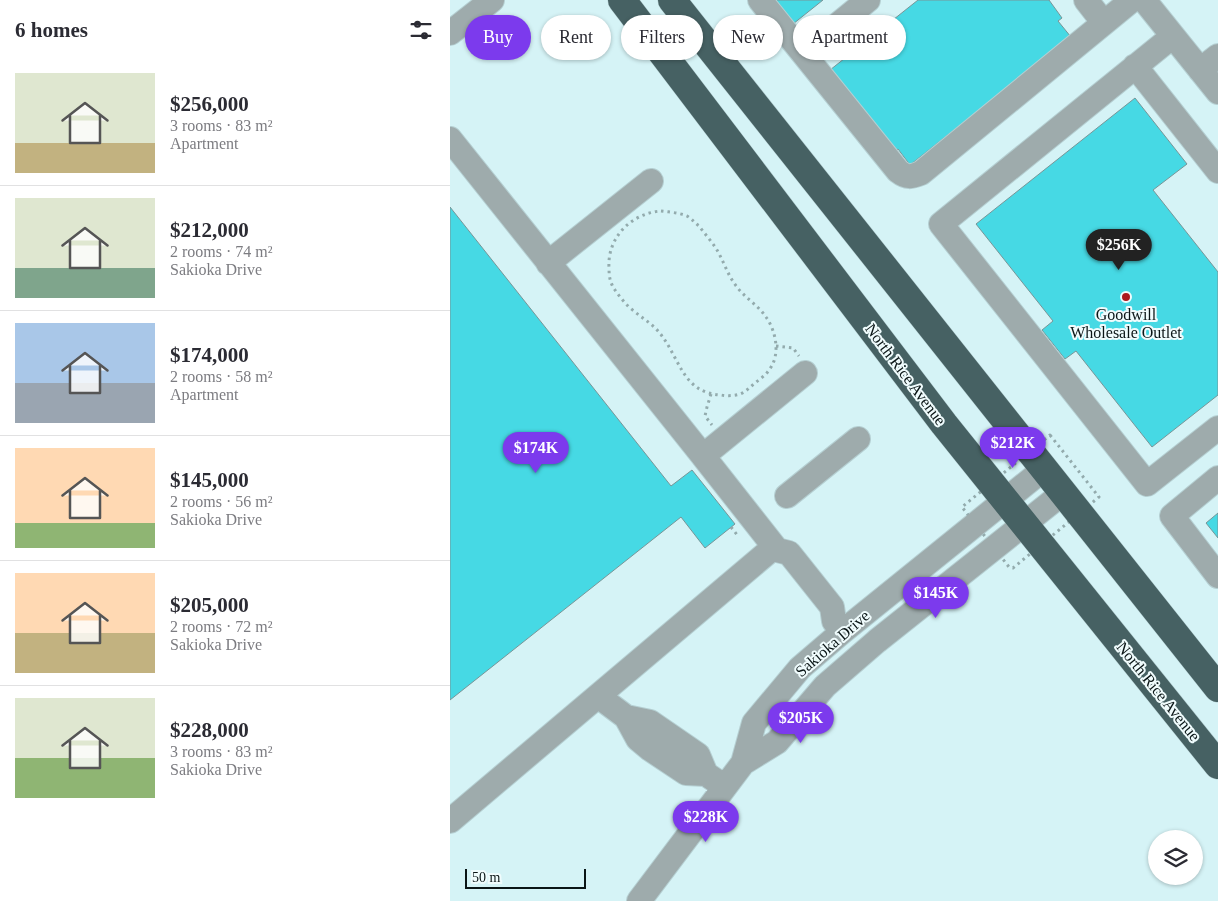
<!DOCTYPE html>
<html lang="en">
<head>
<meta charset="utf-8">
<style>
  :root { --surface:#fff; --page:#f7f7f7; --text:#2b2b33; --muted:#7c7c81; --line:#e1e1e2; --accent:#7c3aed }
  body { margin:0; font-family:"Times New Roman",serif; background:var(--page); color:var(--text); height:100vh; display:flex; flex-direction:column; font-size:19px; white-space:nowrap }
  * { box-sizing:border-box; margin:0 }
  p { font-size:16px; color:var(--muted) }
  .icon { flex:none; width:28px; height:28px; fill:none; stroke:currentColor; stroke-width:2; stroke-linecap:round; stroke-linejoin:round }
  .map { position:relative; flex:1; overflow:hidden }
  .drawer { display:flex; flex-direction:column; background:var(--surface); width:450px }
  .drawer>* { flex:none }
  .top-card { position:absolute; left:15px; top:15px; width:475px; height:45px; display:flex; gap:10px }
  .tools { position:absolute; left:698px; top:830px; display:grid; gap:10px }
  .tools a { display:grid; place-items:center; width:55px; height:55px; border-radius:50%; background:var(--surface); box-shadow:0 1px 4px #0004; font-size:25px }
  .scale { position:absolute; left:15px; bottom:12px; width:121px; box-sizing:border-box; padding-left:5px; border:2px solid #0a1516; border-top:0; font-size:14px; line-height:18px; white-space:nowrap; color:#0a1516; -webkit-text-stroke:4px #f0fcfd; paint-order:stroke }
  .price { position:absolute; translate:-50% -42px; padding:0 11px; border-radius:18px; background:var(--accent); color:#fff; font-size:16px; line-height:32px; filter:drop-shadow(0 1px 2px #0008) }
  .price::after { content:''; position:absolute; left:50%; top:30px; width:15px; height:11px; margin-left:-8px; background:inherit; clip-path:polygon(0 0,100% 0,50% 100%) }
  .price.active { background:#222; color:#fff }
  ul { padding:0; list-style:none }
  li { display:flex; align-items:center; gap:15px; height:125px; padding:0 15px }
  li+li { border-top:1px solid var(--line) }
  li span { display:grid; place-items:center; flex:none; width:140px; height:100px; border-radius:0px; color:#555 }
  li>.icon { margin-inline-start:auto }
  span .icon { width:60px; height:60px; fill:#fffc; stroke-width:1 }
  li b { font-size:21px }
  h2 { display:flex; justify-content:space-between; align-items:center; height:60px; padding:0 15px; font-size:21px }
  .tag { padding:0 18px; border-radius:22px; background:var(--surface); box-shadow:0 1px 4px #0004; font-size:18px; line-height:45px }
  .tag.active { background:var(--accent); color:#fff }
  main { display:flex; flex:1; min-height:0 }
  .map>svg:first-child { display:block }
</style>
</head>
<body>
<main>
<section class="drawer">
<h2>6 homes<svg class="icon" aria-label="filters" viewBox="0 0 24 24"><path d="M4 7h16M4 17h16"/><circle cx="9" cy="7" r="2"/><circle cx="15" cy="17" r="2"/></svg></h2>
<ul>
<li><span style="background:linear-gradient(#dfe7d0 70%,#c2b280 0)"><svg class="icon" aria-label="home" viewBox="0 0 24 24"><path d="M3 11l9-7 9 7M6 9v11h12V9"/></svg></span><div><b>$256,000</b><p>3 rooms · 83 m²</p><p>Apartment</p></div></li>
<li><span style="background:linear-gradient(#dfe7d0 70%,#7fa58c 0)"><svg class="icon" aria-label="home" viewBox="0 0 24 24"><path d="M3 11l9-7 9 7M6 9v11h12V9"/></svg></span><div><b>$212,000</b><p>2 rooms · 74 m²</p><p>Sakioka Drive</p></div></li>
<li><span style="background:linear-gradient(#a9c7e8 60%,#9aa5b1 0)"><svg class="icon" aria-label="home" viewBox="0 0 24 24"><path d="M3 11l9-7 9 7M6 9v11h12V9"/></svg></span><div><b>$174,000</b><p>2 rooms · 58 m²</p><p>Apartment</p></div></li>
<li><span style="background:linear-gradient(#ffd9b3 75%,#8fb573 0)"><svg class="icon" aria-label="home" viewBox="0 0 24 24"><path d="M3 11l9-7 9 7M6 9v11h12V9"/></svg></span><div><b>$145,000</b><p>2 rooms · 56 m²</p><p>Sakioka Drive</p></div></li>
<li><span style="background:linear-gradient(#ffd9b3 60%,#c2b280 0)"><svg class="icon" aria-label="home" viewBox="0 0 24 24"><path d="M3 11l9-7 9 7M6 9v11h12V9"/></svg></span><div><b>$205,000</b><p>2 rooms · 72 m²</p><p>Sakioka Drive</p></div></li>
<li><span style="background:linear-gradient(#dfe7d0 60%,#8fb573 0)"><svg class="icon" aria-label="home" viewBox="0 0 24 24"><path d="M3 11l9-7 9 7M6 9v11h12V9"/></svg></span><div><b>$228,000</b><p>3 rooms · 83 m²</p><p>Sakioka Drive</p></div></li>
</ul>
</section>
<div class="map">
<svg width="768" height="901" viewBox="0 0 768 901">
  <rect width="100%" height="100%" fill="#d5f3f6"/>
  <path fill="#46d9e4" stroke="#789597" d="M325 0H373L343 24Z
    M468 0H599L612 18 608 21 621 37 460 165 448 149 444 152 380 70Z
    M685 98 737 164 703 190 768 272V395L702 447 626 351 615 359 592 330 603 321 526 224Z
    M0 207 221 486 242 470 285 524 255 548 231 517 0 700Z
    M768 513V538L756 523Z"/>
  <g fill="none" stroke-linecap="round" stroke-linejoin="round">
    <g stroke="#b5cfd2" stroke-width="26">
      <path id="minor" d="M310 0 448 171C457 178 461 177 471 173L682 0
        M636 0 654 23
        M694 0 768 92
        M0 33 42 0
        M723 36 491 224 697 484 768 428
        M353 53 418 0
        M685 66 768 171
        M750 70 768 56
        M0 139 253 456 355 373
        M98 263 201 181
        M253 456 327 550 339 553 347 563 382 607 384 621 392 632
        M768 478 722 516 768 576
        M337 496 408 439
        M148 696 176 717 200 722 248 755 256 774 275 787
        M176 717 188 739 200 749 236 773 256 774
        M293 763 327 742 375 686 427 641 613 493
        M0 821 324 547
        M189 901 293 763 304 723 350 668 392 632 594 469"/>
    </g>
    <g stroke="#b5cfd2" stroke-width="29">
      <path id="highway" d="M172 0 494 424 768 765
        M222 0 768 688"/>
    </g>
    <path stroke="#93abad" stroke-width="3" stroke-dasharray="2.5 4" stroke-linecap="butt" d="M211 211C220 212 230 213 237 216 242 219 245 223 249 226 255 234 262 242 267 250 274 262 278 276 287 287 295 298 308 305 316 317 326 331 331 355 319 370 316 375 310 379 305 383 300 387 296 392 290 394 284 396 277 396 271 395 231 393 230 356 208 331 200 322 189 316 179 307 174 302 169 296 165 290 160 283 159 276 159 268 157 237 182 213 211 211Z
      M326 346 343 348 349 356
      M261 394 257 407 255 416 262 425
      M600 435 649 497 563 568 559 567 512 507Z
      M281 527 288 536"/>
    <use href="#minor" stroke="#9eabac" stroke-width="24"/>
    <use href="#highway" stroke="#466163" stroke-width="28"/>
  </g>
  <circle fill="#ac191e" stroke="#f0fcfd" stroke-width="2" cx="676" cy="297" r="5"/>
  <g text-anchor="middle" stroke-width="4" stroke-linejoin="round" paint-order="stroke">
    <g font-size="16" fill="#0a1516" stroke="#f0fcfd">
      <text x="676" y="320">Goodwill<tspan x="676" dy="18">Wholesale Outlet</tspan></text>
    </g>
    <g font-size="16" fill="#0a1516" stroke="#f0fcfd">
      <text transform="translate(456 374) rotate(53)" y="6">North Rice Avenue</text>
      <text transform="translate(382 643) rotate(-41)" y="6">Sakioka Drive</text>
      <text transform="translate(709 691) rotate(51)" y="6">North Rice Avenue</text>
    </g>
  </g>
</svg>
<div class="tools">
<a><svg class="icon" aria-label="layers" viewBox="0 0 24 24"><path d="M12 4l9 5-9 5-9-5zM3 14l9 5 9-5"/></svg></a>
</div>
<div class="scale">50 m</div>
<b class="price active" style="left:669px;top:271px">$256K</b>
<b class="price" style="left:563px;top:469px">$212K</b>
<b class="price" style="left:86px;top:474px">$174K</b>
<b class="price" style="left:486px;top:619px">$145K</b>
<b class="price" style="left:351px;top:744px">$205K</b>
<b class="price" style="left:256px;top:843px">$228K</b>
<div class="top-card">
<a class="tag active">Buy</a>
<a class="tag">Rent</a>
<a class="tag">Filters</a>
<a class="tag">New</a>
<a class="tag">Apartment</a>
</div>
</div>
</main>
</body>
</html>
